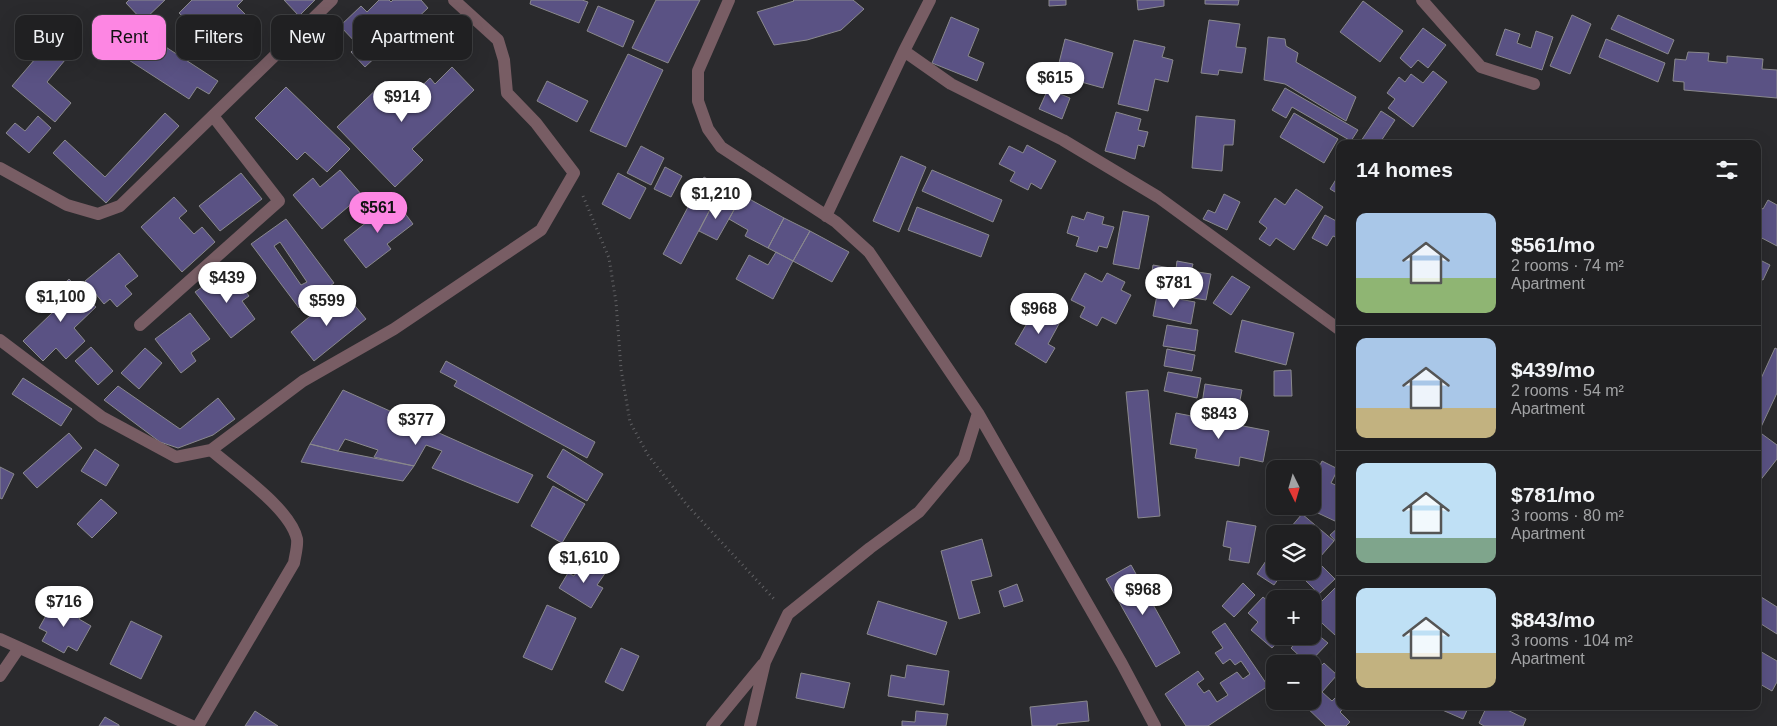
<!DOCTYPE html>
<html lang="en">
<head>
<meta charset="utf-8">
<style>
  :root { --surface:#202022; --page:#2d2d2f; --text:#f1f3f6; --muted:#a2a3a5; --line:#3d3e40; --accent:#fd86e3 }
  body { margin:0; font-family:Helvetica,sans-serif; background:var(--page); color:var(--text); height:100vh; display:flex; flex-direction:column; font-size:19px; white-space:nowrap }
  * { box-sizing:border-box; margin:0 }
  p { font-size:16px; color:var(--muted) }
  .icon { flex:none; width:28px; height:28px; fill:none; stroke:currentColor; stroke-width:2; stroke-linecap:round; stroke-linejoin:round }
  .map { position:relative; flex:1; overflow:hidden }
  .side { position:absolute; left:1336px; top:140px; width:425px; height:570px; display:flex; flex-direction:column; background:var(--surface); border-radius:10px; box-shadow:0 5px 20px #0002,0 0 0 1px var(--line) }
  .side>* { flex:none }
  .banner { position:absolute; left:15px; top:15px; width:475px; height:45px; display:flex; gap:10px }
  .needle { width:32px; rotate:175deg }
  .controls { position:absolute; left:1266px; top:460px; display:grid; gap:10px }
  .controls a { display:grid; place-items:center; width:55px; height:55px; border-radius:10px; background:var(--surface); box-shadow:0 5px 20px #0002,0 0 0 1px var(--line); font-size:25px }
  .price { position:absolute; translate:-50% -42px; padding:0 11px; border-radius:18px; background:#fff; color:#222; font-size:16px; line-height:32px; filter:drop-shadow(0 1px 2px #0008) }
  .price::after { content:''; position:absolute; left:50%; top:30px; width:15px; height:11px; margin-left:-8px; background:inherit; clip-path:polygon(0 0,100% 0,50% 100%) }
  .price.current { background:var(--accent); color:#111 }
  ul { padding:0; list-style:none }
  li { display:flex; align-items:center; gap:15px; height:125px; padding:0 20px }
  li+li { border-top:1px solid var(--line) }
  li span { display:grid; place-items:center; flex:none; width:140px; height:100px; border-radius:10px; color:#555 }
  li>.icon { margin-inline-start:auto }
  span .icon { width:60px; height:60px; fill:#fffc; stroke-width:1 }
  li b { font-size:21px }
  h2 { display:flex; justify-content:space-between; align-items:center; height:60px; padding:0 20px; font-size:21px }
  .tag { padding:0 18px; border-radius:10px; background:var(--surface); box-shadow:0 5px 20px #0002,0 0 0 1px var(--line); font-size:18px; line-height:45px }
  .tag.current { background:var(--accent); color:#111 }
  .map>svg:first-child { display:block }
</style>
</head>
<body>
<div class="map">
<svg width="1777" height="726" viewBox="0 0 1777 726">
  <rect width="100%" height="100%" fill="#2a2a2d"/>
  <path fill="#5a5284" stroke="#8a898d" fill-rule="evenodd" d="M129 0H165L143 21 126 3Z
    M192 0H243L237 6 247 16 230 34 218 24 206 38 179 13Z
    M284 0H315L299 16Z
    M379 0H389L391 2 393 0H421L428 8 365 67 351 52 358 45 340 26 361 6 367 12Z
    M531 0H582L588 2 579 23 530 4Z
    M656 0H700L668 63 632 48Z
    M793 0H853L864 9 841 30 807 40 774 45 757 12 794 1Z
    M1049 0H1066V5L1049 6Z
    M1137 0H1164V6L1138 10Z
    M1205 0H1239L1238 5 1205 4Z
    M1363 1 1403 31 1380 62 1340 32Z
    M598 6 634 21 623 47 587 31Z
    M1572 15 1591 24 1570 74 1550 66Z
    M1618 15 1674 40 1668 54 1611 29Z
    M951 17 979 29 968 56 984 63 977 81 932 63Z
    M1209 20 1240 24 1236 47 1246 48 1242 73 1219 70 1218 75 1201 73Z
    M135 27 218 81 209 94 197 87 189 99 118 53Z
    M1423 28 1446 45 1428 68 1418 60 1411 68 1400 58Z
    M1505 29 1520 34 1517 43 1531 48 1536 31 1553 37 1542 70 1496 55Z
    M1268 37 1285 39 1286 46 1298 53 1296 62 1356 97 1346 121 1285 84 1264 80Z
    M1065 39 1113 53 1103 88 1056 75Z
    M1606 39 1665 63 1658 82 1599 57Z
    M1134 40 1165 47 1162 57 1173 60 1168 82 1155 79 1148 111 1118 104Z
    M47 45 65 60 47 82 71 103 55 122 12 86Z
    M1688 52 1709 53 1708 61 1727 63V56L1763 59 1762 69 1777 70V98L1684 90V82L1673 81 1675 59 1686 60Z
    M628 54 663 70 626 147 590 131Z
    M452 67 474 90 412 149 423 160 395 187 337 127 385 81 405 102 430 78 435 84Z
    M1433 71 1447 82 1413 127 1388 108 1395 99 1387 93 1399 77 1405 82 1411 74 1423 83Z
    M547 81 588 101 577 122 537 101Z
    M286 87 350 149 327 172 305 152 297 160 255 118Z
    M1285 88 1358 130 1351 141 1292 107 1286 118 1272 110Z
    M1048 89 1070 98 1062 119 1039 109Z
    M1381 111 1395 120 1379 144H1359Z
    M1116 112 1141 119 1138 130 1148 132 1144 147 1138 145 1135 159 1105 151Z
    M165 113 179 126 106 203 53 153 65 140 105 177Z
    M1294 113 1338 139 1324 163 1280 137Z
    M38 116 51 128 29 153 6 133 15 123 25 131Z
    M1196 116 1235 120 1233 145H1224L1222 171 1192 168Z
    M1027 145 1056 161 1041 189 1031 183 1028 190 1010 181 1015 172 999 164 1009 146 1023 153Z
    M641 146 664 158 651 185 627 173Z
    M901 156 926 167 899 232 873 221Z
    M665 167 682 176 671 197 654 189Z
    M340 170 362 195 322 229 293 195 313 178 320 187Z
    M932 170 1002 200 993 222 922 191Z
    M241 173 262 199 220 231 199 206Z
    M618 173 646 188 630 219 602 204Z
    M1340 173V195L1330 189Z
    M704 177 722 187 681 264 663 254Z
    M1296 189 1323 207 1294 250 1276 238 1270 246 1259 239 1267 228 1259 222 1275 198 1285 205Z
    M1224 194 1240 202 1227 230 1203 219 1208 210 1215 213Z
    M742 195 784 218 768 248 745 236 748 230 729 219Z
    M174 197 187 211 179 218 194 234 202 227 215 242 182 272 141 227Z
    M395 200 413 224 387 244 391 249 366 268 344 240Z
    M715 200 734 210 717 240 699 231Z
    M1768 200 1777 205V246L1758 236V206L1763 209Z
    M917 207 989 235 981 257 908 230Z
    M1123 211 1149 216 1139 269 1113 264Z
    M1087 212 1104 217 1102 224 1114 227 1107 248 1099 246 1097 252 1076 246 1079 237 1067 233 1072 216 1084 220Z
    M1325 215 1340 223V239L1333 236 1327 246 1312 238Z
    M784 218 810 231 793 261 768 248Z
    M286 219 334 283 299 308 251 244ZM280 242 307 282 301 285 274 246Z
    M810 231 849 252 832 282 793 261Z
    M776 252 793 261 773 299 736 279 749 255 768 265Z
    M119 253 138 276 125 286 132 294 117 307 110 299 104 304 85 281Z
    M1758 259 1770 265 1763 280 1758 278Z
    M1177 261 1193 264 1191 271 1211 274 1206 300 1149 291 1153 265 1176 269Z
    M1085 273 1102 282 1107 273 1125 282 1121 290 1131 295 1116 324 1102 317 1097 326 1080 317 1085 307 1071 300Z
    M219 275 225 284 235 277 249 296 242 301 255 319 231 338 195 292Z
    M1232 276 1250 287 1231 315 1213 303Z
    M69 279 96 307 74 328 85 341 66 359 56 348 43 361 23 341 53 312 44 303Z
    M1157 295 1195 302 1191 324 1153 316Z
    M333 297 343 309 352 302 366 319 314 361 291 332Z
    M1036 308 1060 322 1048 344 1055 348 1046 363 1015 344Z
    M190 313 210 339 191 353 196 361 181 373 155 339Z
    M1242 320 1294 333 1286 365 1235 352Z
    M1167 325 1198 330 1195 351 1163 346Z
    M91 347 113 371 98 385 75 361Z
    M145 348 162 363 139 389 121 373Z
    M1775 348 1777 349V393L1761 427 1758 425V385Z
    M1167 349 1195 355 1192 371 1164 366Z
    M446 361 595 442 587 458 454 386 457 381 440 372Z
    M1291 370 1292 396H1274V371Z
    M1168 372 1201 378 1197 398 1164 391Z
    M23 378 72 409 61 426 12 394Z
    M1205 384 1242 390 1238 410 1202 404Z
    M118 386 180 429 218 398 235 419 213 435 178 448 160 442 104 400Z
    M343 390 533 475 518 503 432 468 442 451 426 445 414 466 374 457 378 450 345 439 338 451 310 444Z
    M1148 390 1160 516 1138 518 1126 392Z
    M1176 413 1269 431 1263 462 1240 457 1239 466 1195 458 1197 449 1170 444Z
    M69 433 82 448 37 488 23 473Z
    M1762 434 1777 445V459L1759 482 1758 481V440Z
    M310 444 338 451 414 466 403 481 301 462Z
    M95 449 119 465 106 486 81 471Z
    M563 449 603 474 587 501 547 477Z
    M1273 461H1297V469H1275V483H1272Z
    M1322 461 1338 469 1331 483 1340 487V514L1337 522 1303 506H1312V482Z
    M0 467 14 474 2 499 0 498Z
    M553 486 585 504 562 543 531 526Z
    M101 499 117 513 92 538 77 524Z
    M1302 514 1334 541 1320 557 1312 551V534H1285Z
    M1227 521 1256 526 1249 563 1229 560 1231 548 1223 546Z
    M1340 526V546L1330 535Z
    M982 539 992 576 971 581 980 613 959 619 941 551Z
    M1312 556 1335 579 1319 594 1296 571H1312Z
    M1268 558 1275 563V571H1284L1274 585 1257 574Z
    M585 559 606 572 597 585 603 588 591 608 559 588 568 573 574 576Z
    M1131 565 1180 653 1156 667 1106 579Z
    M1243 583 1255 595 1234 617 1222 606Z
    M1340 583V629L1335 635 1312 614V611Z
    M1017 584 1023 601 1004 607 999 591Z
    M1758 595 1777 607V634L1758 622Z
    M1263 597 1275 607V615L1273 617 1275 619V636H1283L1272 648 1251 630 1258 622 1248 613Z
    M878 601 947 622 936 655 867 634Z
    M68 604 83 613 79 619 91 626 77 651 68 646 64 653 42 641 47 632 39 628 52 605 64 611Z
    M547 605 576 618 552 670 523 657Z
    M131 621 162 636 141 679 110 664Z
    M1225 623 1268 686 1208 726H1186L1165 694 1198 671 1204 679 1197 684 1204 693 1209 690 1217 702 1228 695 1220 683 1237 672 1243 679 1250 674 1241 661 1235 665 1230 659 1223 664 1215 653 1223 648 1212 632Z
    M1312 630 1328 643 1308 664 1291 648 1302 636H1312Z
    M621 648 639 656 623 691 605 682Z
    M1758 650 1777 661V682L1772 691 1758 683Z
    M1324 663 1337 675 1322 692 1332 701 1338 695 1340 696V706H1346L1340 712 1350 722 1346 726H1326L1303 704 1305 701H1312V675Z
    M907 665 949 671 944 705 888 696 891 675 905 678Z
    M801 673 850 683 844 708 796 698Z
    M1087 701 1089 721 1057 724V726H1032L1030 707Z
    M1441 706H1469L1463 719 1440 709Z
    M1487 706H1499L1526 719 1523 726H1484L1479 723Z
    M255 711 278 726H245Z
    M916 711 948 714 946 726H902V721L915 722Z
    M105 717 119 725V726H99Z"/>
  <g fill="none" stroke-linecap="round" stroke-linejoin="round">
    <path stroke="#626265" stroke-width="3" stroke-dasharray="1 4" stroke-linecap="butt" d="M583 196 609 258 616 302 621 369 630 422 648 455 687 505 775 600"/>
    <path stroke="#785d64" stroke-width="12" d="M729 0 698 71V101L708 129 721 147 836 222 869 252 978 413 964 458 919 512 870 548 788 614 765 662 750 726
      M1422 0 1481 67 1534 84
      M904 51 951 84 1063 140 1158 197 1340 330
      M0 168 67 205 98 214 120 206 332 0
      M826 216 904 51 930 0
      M140 325 279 201 213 116
      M0 340 102 417 176 457 211 450 303 381 394 329 541 230 574 173 536 123 507 93 504 60 498 40 454 0
      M978 413 1122 664 1155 726
      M0 639 192 726
      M0 676 19 648
      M198 726 294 563C295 556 298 546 297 539 290 508 235 471 211 450
      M712 726 763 664"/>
  </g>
</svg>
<div class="controls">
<a><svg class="needle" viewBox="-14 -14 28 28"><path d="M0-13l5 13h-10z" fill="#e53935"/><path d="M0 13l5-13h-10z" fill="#a2a3a5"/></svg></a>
<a><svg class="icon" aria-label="layers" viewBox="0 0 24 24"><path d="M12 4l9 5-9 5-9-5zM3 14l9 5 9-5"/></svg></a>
<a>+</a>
<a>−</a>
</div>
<b class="price" style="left:1055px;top:104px">$615</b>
<b class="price" style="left:402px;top:123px">$914</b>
<b class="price" style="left:716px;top:220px">$1,210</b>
<b class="price current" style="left:378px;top:234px">$561</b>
<b class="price" style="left:227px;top:304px">$439</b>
<b class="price" style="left:1174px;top:309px">$781</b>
<b class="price" style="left:61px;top:323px">$1,100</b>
<b class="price" style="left:327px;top:327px">$599</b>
<b class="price" style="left:1039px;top:335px">$968</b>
<b class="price" style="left:1219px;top:440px">$843</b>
<b class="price" style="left:416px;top:446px">$377</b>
<b class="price" style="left:584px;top:584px">$1,610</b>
<b class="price" style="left:1143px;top:616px">$968</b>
<b class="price" style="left:64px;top:628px">$716</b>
<div class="banner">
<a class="tag">Buy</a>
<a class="tag current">Rent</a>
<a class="tag">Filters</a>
<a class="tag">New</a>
<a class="tag">Apartment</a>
</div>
<section class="side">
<h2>14 homes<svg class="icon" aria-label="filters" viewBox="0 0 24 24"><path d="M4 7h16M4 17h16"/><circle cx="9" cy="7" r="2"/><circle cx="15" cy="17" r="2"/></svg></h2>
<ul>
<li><span style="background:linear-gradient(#a9c7e8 65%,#8fb573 0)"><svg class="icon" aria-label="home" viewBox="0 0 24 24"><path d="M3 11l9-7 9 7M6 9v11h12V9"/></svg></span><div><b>$561/mo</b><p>2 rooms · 74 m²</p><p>Apartment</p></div></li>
<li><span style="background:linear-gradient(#a9c7e8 70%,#c2b280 0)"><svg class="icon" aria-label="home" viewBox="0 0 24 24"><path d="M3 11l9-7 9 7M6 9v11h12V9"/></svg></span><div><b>$439/mo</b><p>2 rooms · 54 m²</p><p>Apartment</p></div></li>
<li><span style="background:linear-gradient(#bfe0f5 75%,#7fa58c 0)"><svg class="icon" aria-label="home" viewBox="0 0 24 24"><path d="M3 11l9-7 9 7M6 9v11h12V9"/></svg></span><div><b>$781/mo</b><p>3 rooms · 80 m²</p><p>Apartment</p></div></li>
<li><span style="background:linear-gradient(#bfe0f5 65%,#c2b280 0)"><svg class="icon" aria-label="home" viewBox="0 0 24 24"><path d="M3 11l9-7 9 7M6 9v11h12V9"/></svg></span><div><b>$843/mo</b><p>3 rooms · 104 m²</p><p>Apartment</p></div></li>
</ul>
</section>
</div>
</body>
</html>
